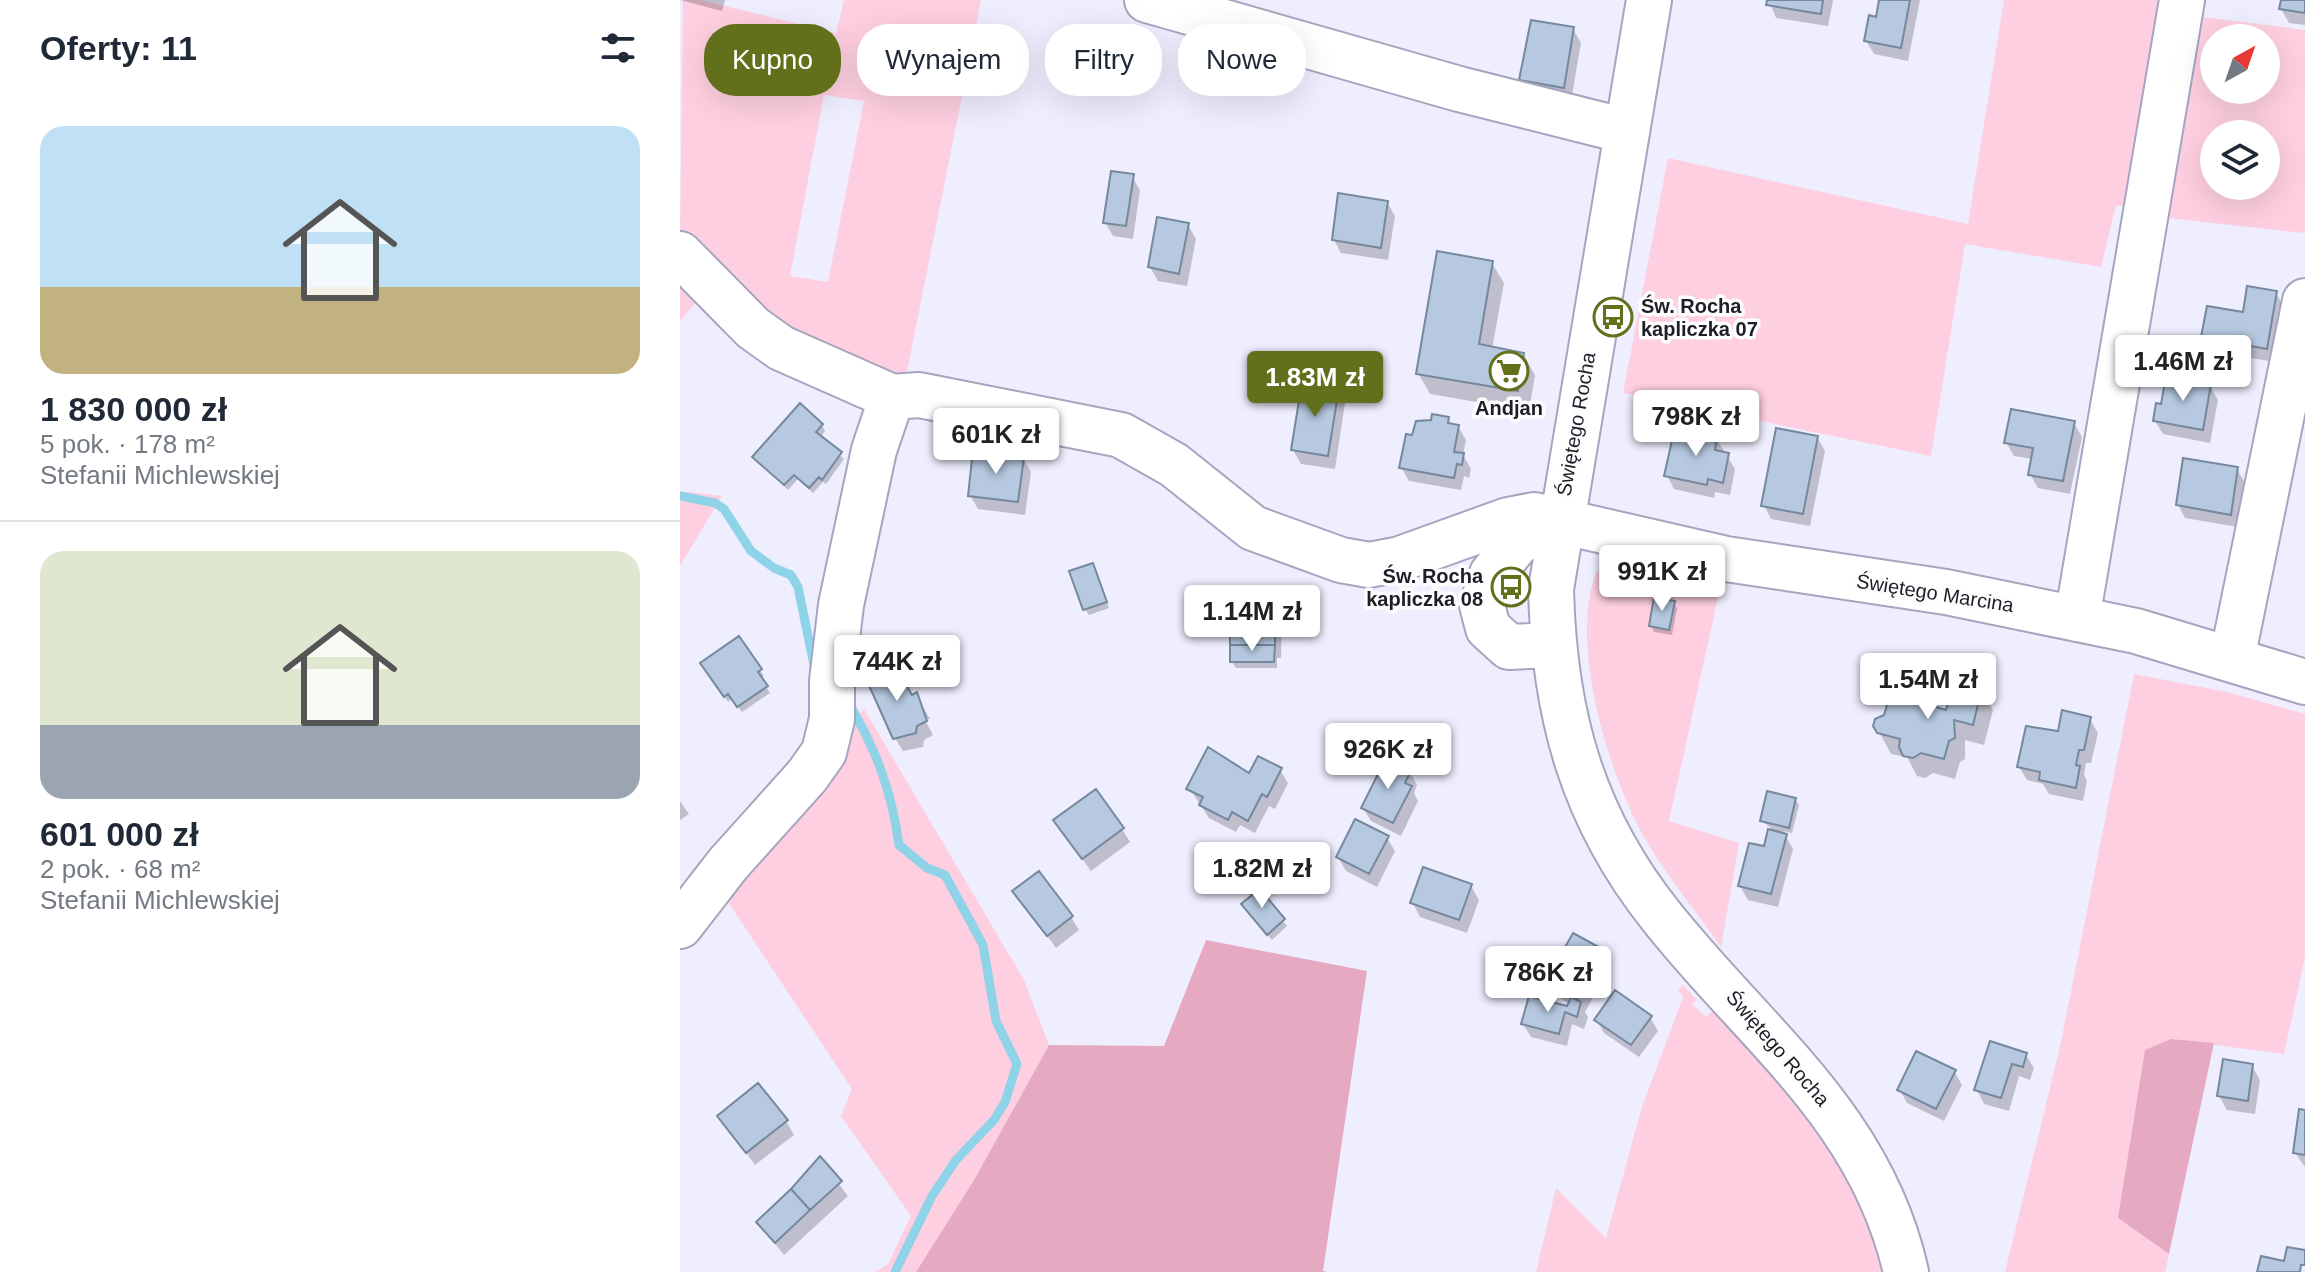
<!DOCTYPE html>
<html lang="pl">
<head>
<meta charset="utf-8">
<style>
  :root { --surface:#fff; --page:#f6f6f7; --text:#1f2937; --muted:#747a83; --line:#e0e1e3; --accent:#63701b }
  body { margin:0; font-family:Helvetica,sans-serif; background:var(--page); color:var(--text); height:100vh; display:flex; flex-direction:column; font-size:30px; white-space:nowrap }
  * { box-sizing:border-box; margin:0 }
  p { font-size:26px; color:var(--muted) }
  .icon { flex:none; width:44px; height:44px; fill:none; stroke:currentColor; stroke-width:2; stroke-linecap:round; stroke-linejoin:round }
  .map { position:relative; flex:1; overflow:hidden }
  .panel { display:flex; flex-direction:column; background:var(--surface); width:680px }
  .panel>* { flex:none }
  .banner { position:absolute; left:24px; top:24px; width:760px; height:72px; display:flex; gap:16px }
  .needle { width:52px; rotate:40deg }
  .fabs { position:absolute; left:1520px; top:24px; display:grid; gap:16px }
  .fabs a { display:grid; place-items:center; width:80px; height:80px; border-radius:50%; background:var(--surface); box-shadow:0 8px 32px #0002; font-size:40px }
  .price { position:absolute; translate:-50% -68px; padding:0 18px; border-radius:8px; background:#fff; color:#222; font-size:26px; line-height:52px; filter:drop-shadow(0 2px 4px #0008) }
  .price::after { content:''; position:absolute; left:50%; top:48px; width:24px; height:18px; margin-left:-12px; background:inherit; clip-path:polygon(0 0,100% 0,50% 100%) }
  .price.active { background:var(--accent); color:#fff }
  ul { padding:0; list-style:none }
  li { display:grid; align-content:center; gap:16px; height:424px; padding:0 40px }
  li+li { border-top:2px solid var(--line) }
  li span { display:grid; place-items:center; height:248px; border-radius:24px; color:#555 }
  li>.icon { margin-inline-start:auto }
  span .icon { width:144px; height:144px; fill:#fffc; stroke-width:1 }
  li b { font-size:34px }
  h2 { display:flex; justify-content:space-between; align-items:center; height:96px; padding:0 40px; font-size:34px }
  .pill { padding:0 28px; border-radius:32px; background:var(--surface); box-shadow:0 8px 32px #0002; font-size:28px; line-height:72px }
  .pill.active { background:var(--accent); color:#fff }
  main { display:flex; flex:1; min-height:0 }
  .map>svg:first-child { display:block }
</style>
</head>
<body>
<main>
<section class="panel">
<h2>Oferty: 11<svg class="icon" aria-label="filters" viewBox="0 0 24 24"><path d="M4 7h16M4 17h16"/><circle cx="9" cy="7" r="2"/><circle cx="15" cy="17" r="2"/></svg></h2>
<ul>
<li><span style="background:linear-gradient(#bfe0f5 65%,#c2b280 0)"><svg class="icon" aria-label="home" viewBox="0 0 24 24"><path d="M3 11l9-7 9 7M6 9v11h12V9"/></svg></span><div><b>1 830 000 zł</b><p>5 pok. · 178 m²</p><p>Stefanii Michlewskiej</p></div></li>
<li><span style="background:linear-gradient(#dfe7d0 70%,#9aa5b1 0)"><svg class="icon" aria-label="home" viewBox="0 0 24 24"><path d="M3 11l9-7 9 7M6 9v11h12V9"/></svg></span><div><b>601 000 zł</b><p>2 pok. · 68 m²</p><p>Stefanii Michlewskiej</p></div></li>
</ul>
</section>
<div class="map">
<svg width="1625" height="1272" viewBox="0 0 1625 1272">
  <rect width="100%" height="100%" fill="#eef"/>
  <path fill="#fecfe0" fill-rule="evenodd" d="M3 0H21L156 33 164 0H301L224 387 88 329 0 237ZM144 95 184 101 148 282 110 276Z
    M1324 0H1490L1453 209 1436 205 1421 267 1285 244 1251 456 943 393 988 158 1288 224Z
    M1514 16 1625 30V233L1479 217ZM1534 38H1586V90H1534ZM1534 134H1586V186H1534Z
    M0 266 24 293 0 321Z
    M0 491 42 496 0 566Z
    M940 560 949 561 947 572 971 578 975 563 1042 579 989 821 1059 843 1041 947C1016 911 986 875 964 837 928 772 889 644 916 573Z
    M1454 674 1547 692 1625 714V957L1604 1054 1491 1039 1438 1218 1489 1254 1485 1272H1325L1380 1047Z
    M184 709 344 980 369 1045 294 1180 236 1272H195L208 1264 231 1216 161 1116 172 1089 42 893Z
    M1003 985 1017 1000 1012 1004 1026 1017 1034 1009 1139 1125 1196 1233 1206 1272H856L876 1188 926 1238 961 1110 1003 997 998 989Z"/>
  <path fill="#e5aac1" d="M526 940 687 971 643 1271 648 1272H236L294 1180 369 1045 484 1046Z
    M1491 1039 1534 1043 1489 1254 1438 1218 1465 1050Z"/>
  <path fill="#0003" d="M0 0H45L42 11Z
    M1089 0H1153L1148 26 1096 18Z
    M1201 0H1240L1228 61 1194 54 1186 41 1198 19Z
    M1603 0H1625V25L1609 23 1601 9Z
    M893 29 901 43 891 101 849 93 841 80Z
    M452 176 460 190 453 239 433 236 425 222Z
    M707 202 715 216 708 260 661 253 654 240Z
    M508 225 516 239 507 286 478 281 470 267Z
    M812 263 824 283 812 349 843 354 855 375 849 411 750 394 738 373Z
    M1596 293 1604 307 1594 362 1531 351 1523 337Z
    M1530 386 1538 400 1530 443 1483 434 1475 421Z
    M657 390 665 403 655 469 621 464 613 450Z
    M768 419 771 425 778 426 786 440 783 455 791 469 789 478 784 476 781 490 729 481 721 467 733 437 752 421Z
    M1394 423 1402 437 1390 494 1358 488 1350 474 1353 459 1334 456 1326 442Z
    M142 425 145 431 140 438 164 459 146 484 143 482 133 493 118 479 108 490 75 457Z
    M1137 437 1145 451 1130 526 1091 519 1084 505Z
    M1036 438 1055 469 1050 495 1035 492 1034 498 994 489 987 475Z
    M343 459 351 472 345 515 298 509 290 495Z
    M1557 469 1565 483 1558 527 1505 518 1498 505Z
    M416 571 429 608 409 615 405 609Z
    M594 598 602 611 601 658H597V668H556L552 662 567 609Z
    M994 602 997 609 992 635 974 632 971 626Z
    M58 639 80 670 84 676 81 679 90 693 62 712 52 699 48 702 26 670Z
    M1301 690 1313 710 1304 745 1285 740V759L1280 762 1275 779 1253 773 1245 778 1237 776 1227 757 1211 754 1196 726 1249 699 1255 709 1268 712Z
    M236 695 250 719 245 720 253 735 244 740 243 747 223 751 215 738 231 697Z
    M1410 719 1418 733 1411 763H1406L1404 775 1407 781 1403 801 1369 794 1363 784 1347 780 1339 767 1379 733Z
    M600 770 608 783 595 809 589 806 575 833 560 825 556 832 529 818 509 788Z
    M730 772 737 785 734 793 738 801 721 836 691 821 683 808Z
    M1115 799 1119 805 1112 833 1103 831 1113 849 1098 907 1068 900 1060 886 1085 849 1091 828 1082 821Z
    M0 801 9 814 0 820Z
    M442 829 450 842 411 871 384 834Z
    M707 838 715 851 697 887 666 871 658 857Z
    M575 886 607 926 592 940 567 910Z
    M791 886 799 900 787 933 740 917 733 903Z
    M335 892 391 917 399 930 376 948Z
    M923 952 931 966 905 1012 908 1017 904 1029 892 1024 887 1046 851 1037 843 1024 888 1008 890 1004 876 996 868 982Z
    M970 1017 978 1031 959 1057 924 1033 917 1020Z
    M1311 1044 1346 1055 1354 1068 1350 1080 1339 1076 1329 1111 1304 1104 1297 1090Z
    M1572 1066 1580 1080 1575 1114 1547 1110 1539 1096Z
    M1274 1071 1282 1085 1264 1121 1227 1103 1220 1090Z
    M1625 1112V1167L1615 1153Z
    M39 1116 106 1121 114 1135 75 1165Z
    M140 1159 168 1196 104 1255 78 1222Z"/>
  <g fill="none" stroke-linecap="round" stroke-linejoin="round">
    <path stroke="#8fd3e8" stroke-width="9" d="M0 496 35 503 44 509 71 551 94 568 111 575 118 587 134 665
      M171 707C197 752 212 793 219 845L247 868 265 875 303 945 316 1021 337 1064 325 1102 314 1120 276 1160 252 1196 215 1272"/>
  </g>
  <path fill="#b6c9e0" stroke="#76889d" stroke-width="2" d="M1087 0H1143L1141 14 1086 5Z
    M1199 0H1230L1221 48 1184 41 1189 15 1196 17Z
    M1601 0H1625V13L1599 9Z
    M851 20 894 27 884 88 839 80Z
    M431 171 454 174 446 226 423 223Z
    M658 193 708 201 701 248 652 240Z
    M477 217 509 223 499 274 468 267Z
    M757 251 813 261 799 344 844 353 838 391 736 374Z
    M1567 286 1597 291 1587 349 1521 337 1527 306 1563 312Z
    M1486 376 1531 384 1523 430 1473 421 1476 403 1481 404Z
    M622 382 659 388 648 456 611 450Z
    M120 403 143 424 136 432 162 452 142 480 139 477 129 488 114 475 104 485 72 457Z
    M1331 409 1395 421 1383 481 1348 475 1353 448 1324 443Z
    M752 414 769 417 768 423 779 425 774 452 784 453 782 465 777 464 774 478 719 468 726 434 732 435 736 421 751 420Z
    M995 427 1037 436 1035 450 1049 453 1043 483 1028 479 1027 485 984 476Z
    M1096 428 1138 436 1123 514 1081 506Z
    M293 450 344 457 338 502 288 496Z
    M1503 458 1558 467 1551 515 1496 505Z
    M413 563 427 602 403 610 389 571Z
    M566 595H595V645H550V606L565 607Z
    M974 597 995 601 989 630 969 626Z
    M59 636 82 669 78 672 88 686 57 707 48 694 44 697 20 663Z
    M550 645H595L594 662H550Z
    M216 666 232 695 237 692 247 721 237 726 236 733 213 739 187 681Z
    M1274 681 1302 688 1293 725 1274 720 1275 738 1269 741 1264 759 1241 753 1233 758 1223 756 1219 747 1220 739 1197 733 1193 726 1195 719 1204 715 1210 695 1234 701 1236 694 1250 697 1249 705 1266 710Z
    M1382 710 1411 717 1404 750H1399L1396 765 1400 766 1396 788 1359 780 1360 772 1337 767 1346 726 1378 731Z
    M528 747 569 773 578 756 602 768 587 797 582 794 568 821 552 812 548 820 519 805 523 797 506 789Z
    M706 758 731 770 725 783 732 786 713 823 681 808Z
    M416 789 444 828 402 859 373 820Z
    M1087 791 1116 798 1109 828 1080 821Z
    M675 819 709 836 689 874 656 857Z
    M1088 829 1107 834 1091 894 1058 886 1069 843 1084 846Z
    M743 867 792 884 779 920 730 903Z
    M359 871 393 916 367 936 332 891Z
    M575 883 605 919 587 935 561 904 572 895 567 890Z
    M893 933 924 950 897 1000 865 982Z
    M935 990 972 1016 951 1045 914 1020Z
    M849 996 887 1006 891 997 901 1002 897 1017 885 1012 879 1034 841 1024Z
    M1310 1041 1347 1053 1343 1067 1332 1064 1321 1098 1294 1090Z
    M1236 1051 1276 1070 1256 1109 1217 1090Z
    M1543 1059 1573 1064 1568 1101 1537 1096Z
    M78 1083 108 1120 66 1153 37 1116Z
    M1619 1109 1625 1110V1155L1613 1153Z
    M140 1156 162 1181 130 1210 111 1189Z
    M111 1189 130 1210 95 1243 76 1222Z
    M1607 1247 1625 1250V1265H1621L1620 1272H1577L1581 1256 1604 1261Z"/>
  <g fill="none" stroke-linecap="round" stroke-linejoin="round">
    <g stroke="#a6a5bf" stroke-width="48">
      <path id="minor" d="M467 0 779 89 946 131
        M969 0 871 589C874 714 902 817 981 916 1074 1034 1191 1116 1226 1272
        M0 254 73 328 101 348 212 397
        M1397 619 1502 0
        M872 645 829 647 808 628 802 605 812 574 838 542 878 522
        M1552 659 1625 301
        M0 926 48 864 127 776 144 752 152 719V681L161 605 194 450 212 397 239 395 441 435 494 465 573 528 661 560 689 565 720 559 828 520 854 515 1046 559 1266 592 1456 631 1625 682"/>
    </g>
    <use href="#minor" stroke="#fff" stroke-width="44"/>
  </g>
  <defs>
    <g id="bus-ring" transform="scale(2)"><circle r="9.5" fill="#fdfdfd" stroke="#63701b" stroke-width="1.5"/><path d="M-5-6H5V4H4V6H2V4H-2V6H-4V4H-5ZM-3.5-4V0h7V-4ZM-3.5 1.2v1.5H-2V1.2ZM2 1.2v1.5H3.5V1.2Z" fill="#63701b"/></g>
    <g id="supermarket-ring" transform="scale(2)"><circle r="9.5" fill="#fdfdfd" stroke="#63701b" stroke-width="1.5"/><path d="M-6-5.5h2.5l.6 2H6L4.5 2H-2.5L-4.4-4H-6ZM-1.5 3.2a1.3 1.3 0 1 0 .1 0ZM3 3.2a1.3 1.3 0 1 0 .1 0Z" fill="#63701b"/></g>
  </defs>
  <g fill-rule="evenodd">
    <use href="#bus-ring" x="933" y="317"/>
    <use href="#supermarket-ring" x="829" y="371"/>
    <use href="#bus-ring" x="831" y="587"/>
  </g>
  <g text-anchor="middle" stroke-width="7" stroke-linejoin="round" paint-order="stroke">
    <g font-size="20" font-weight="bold" fill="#1e1e28" stroke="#fdfdfd" text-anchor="start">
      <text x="961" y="313">Św. Rocha<tspan x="961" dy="23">kapliczka 07</tspan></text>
      <text x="829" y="415" text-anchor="middle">Andjan</text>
      <text x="803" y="583" text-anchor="end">Św. Rocha<tspan x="803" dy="23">kapliczka 08</tspan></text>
    </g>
    <g font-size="20" fill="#1e1e28" stroke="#fdfdfd">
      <text transform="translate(896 424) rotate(-80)" y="7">Świętego Rocha</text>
      <text transform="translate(1255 593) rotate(9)" y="7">Świętego Marcina</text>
      <text transform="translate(1098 1048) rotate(49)" y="7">Świętego Rocha</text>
    </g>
  </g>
</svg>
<div class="fabs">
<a><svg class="needle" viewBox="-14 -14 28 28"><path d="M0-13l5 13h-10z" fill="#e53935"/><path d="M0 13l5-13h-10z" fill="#747a83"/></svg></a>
<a><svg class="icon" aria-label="layers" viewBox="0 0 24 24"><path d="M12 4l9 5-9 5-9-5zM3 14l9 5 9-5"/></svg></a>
</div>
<b class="price" style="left:1503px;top:403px">1.46M zł</b>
<b class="price active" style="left:635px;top:419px">1.83M zł</b>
<b class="price" style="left:1016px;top:458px">798K zł</b>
<b class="price" style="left:316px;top:476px">601K zł</b>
<b class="price" style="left:982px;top:613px">991K zł</b>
<b class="price" style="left:572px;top:653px">1.14M zł</b>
<b class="price" style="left:217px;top:703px">744K zł</b>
<b class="price" style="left:1248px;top:721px">1.54M zł</b>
<b class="price" style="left:708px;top:791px">926K zł</b>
<b class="price" style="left:582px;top:910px">1.82M zł</b>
<b class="price" style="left:868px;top:1014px">786K zł</b>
<div class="banner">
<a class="pill active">Kupno</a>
<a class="pill">Wynajem</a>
<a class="pill">Filtry</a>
<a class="pill">Nowe</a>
</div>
</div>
</main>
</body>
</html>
